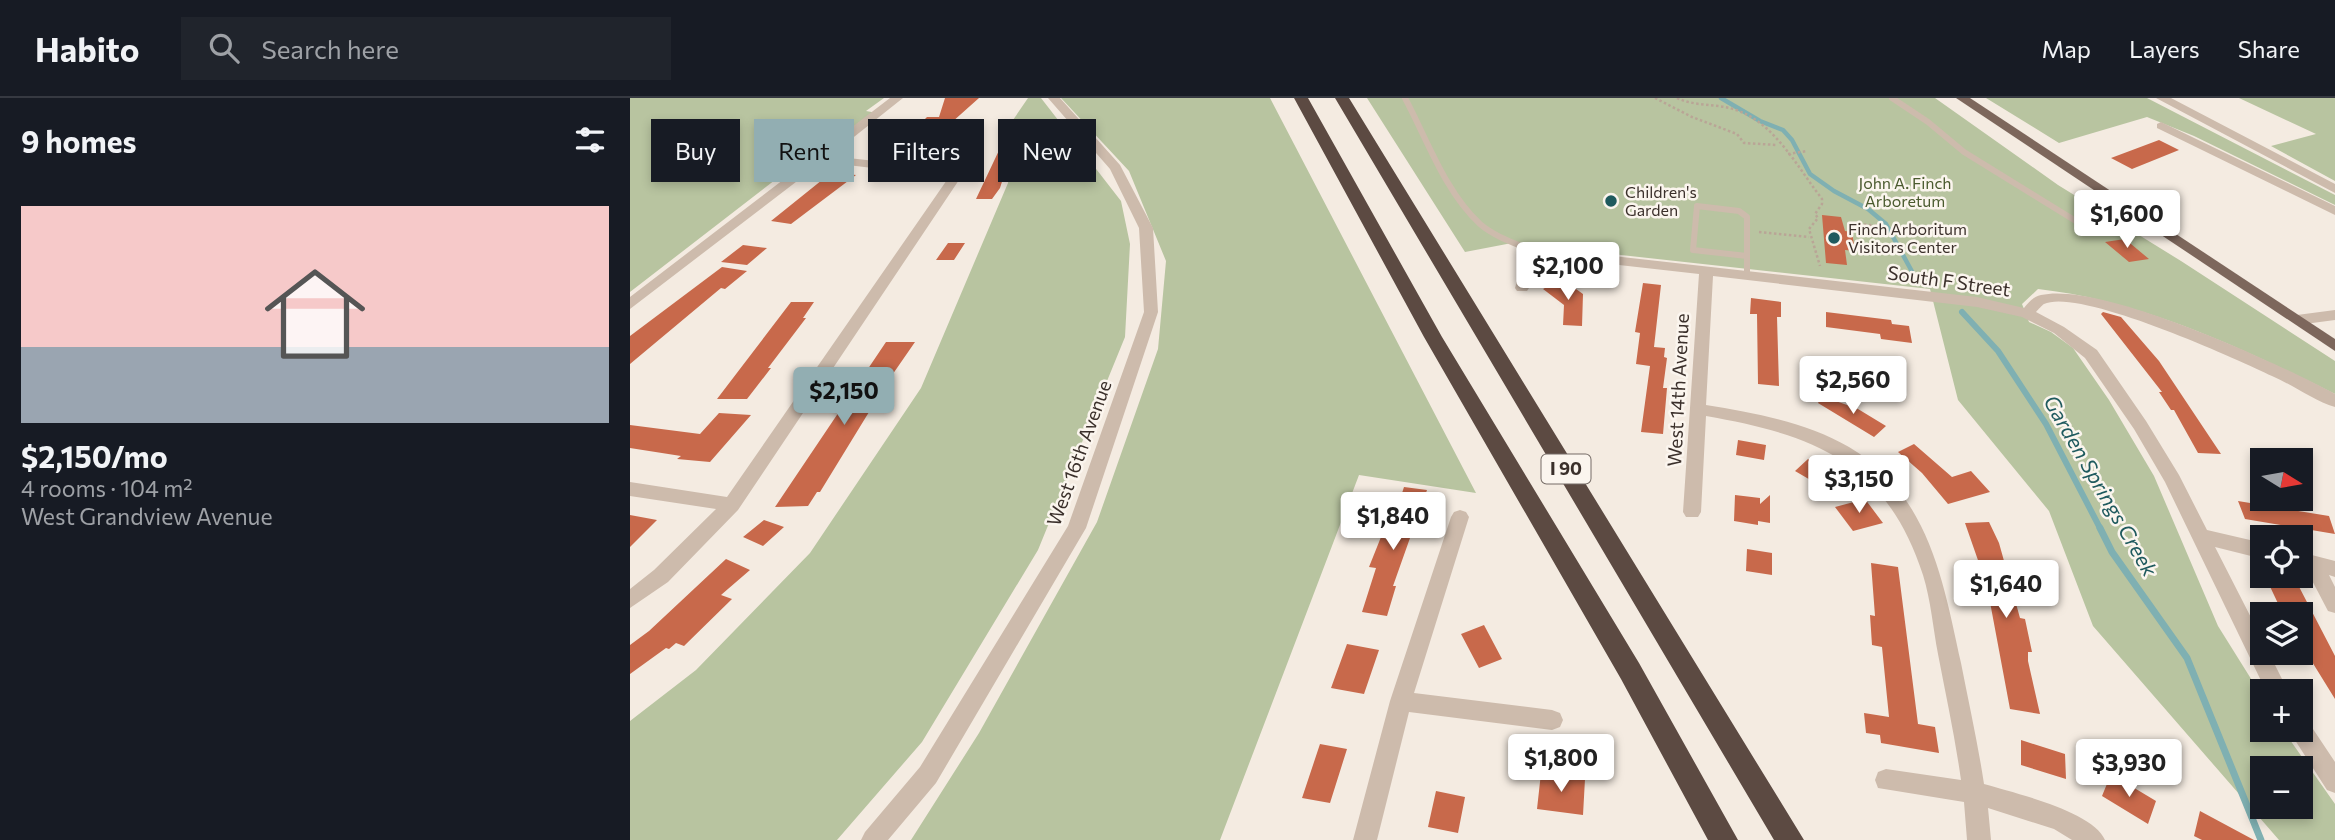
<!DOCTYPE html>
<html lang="en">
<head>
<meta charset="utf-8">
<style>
  :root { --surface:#171b24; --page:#20242c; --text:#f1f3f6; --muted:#9ea1a6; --line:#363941; --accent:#92aeb2 }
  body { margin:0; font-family:Commissioner,sans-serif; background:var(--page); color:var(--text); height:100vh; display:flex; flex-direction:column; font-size:26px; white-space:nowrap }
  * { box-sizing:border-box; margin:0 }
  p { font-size:23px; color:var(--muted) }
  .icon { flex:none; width:38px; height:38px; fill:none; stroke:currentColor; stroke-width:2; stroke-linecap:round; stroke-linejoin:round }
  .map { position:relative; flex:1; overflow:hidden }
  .panel { display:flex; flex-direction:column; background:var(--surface); width:630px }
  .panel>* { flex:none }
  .guide { position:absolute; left:21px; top:21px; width:665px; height:63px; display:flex; gap:14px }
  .needle { width:46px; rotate:101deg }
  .tools { position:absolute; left:1620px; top:350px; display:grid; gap:14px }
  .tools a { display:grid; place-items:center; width:63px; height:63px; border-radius:0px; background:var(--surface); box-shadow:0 4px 10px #0003; font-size:35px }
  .price { position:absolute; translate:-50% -60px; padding:0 16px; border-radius:7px; background:#fff; color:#222; font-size:23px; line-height:46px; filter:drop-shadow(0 2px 4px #0008) }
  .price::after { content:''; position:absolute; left:50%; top:42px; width:21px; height:16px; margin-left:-10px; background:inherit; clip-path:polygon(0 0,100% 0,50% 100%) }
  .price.on { background:var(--accent); color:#111 }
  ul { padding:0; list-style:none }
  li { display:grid; align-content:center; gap:14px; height:371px; padding:0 21px }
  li+li { border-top:2px solid var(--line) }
  li span { display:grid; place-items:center; height:217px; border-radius:0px; color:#555 }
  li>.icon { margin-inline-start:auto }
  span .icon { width:126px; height:126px; fill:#fffc; stroke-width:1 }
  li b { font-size:30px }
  h2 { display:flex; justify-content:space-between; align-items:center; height:84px; padding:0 21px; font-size:30px }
  .pill { padding:0 24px; border-radius:0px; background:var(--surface); box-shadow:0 4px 10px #0003; font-size:24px; line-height:63px }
  .pill.on { background:var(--accent); color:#111 }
  header { display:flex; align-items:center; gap:42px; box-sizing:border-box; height:98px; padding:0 35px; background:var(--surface); border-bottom:2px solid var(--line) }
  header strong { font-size:33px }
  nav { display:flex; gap:38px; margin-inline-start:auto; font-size:24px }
  .search { width:490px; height:63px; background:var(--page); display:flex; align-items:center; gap:18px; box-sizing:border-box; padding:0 24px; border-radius:0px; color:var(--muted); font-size:26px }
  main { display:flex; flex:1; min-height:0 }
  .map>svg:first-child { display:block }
</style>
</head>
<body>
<header>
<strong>Habito</strong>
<div class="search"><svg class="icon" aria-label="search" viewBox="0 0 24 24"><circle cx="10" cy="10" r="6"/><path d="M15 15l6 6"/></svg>Search here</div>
<nav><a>Map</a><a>Layers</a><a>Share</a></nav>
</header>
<main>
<section class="panel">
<h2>9 homes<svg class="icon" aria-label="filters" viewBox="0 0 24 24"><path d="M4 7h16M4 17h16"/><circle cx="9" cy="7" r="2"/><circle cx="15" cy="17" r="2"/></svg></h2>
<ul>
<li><span style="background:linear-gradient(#f6c9c9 65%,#9aa5b1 0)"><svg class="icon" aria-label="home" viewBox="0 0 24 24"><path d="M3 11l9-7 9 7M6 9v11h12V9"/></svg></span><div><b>$2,150/mo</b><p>4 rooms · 104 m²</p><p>West Grandview Avenue</p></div></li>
</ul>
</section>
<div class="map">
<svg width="1705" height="742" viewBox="0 0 1705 742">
  <rect width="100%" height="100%" fill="#f4ebe1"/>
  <path fill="#b8c4a0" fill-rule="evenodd" d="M0 0H254L236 13 247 15 176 58 0 194Z
    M398 0H411L491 103 500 146 495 239 408 452 292 644 207 742H0V623L66 572 180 455 291 290 378 85 383 22Z
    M431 0H640L846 395 729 377 590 742H281L349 635 467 424 528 251 536 163 499 73Z
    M737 0H1305L1428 87 1551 163 1705 263V296C1611 250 1514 203 1408 191L1392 206 1399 224 1421 234 1443 250 1479 302 1524 378 1588 528 1633 600V632H1653L1705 706V742H1649L1463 528 1419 413 1328 302 1300 191 882 145 835 154ZM1633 670H1671V709H1633Z
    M1356 0H1517L1705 97V107L1564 38 1517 19 1429 45Z
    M1609 0H1705V83L1641 48 1686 36Z"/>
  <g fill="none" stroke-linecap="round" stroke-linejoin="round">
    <path stroke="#7fb0b2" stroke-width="4.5" d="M1091 0 1130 23 1153 32 1162 42 1180 76 1204 93 1238 111 1256 126 1285 179"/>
    <path stroke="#7fb0b2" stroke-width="6" d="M1332 214 1368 253 1416 326 1471 432"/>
    <path stroke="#7fb0b2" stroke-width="7" d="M1470 430 1482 454 1557 560 1631 742"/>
  </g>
  <path fill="#c8694b" d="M315 0H349L303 41 304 39 279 37 297 19H309Z
    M381 27 389 30 370 90 362 101H346Z
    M1529 42 1549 52 1502 71 1481 60Z
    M202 74 226 77 161 126 141 123Z
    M1192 117 1211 119 1215 133 1222 134 1225 153 1215 152 1217 167 1196 165Z
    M1495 141 1519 161 1499 164 1475 144Z
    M318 145H335L324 162H306Z
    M113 147 137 150 117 167 91 164Z
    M92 169 117 173 95 191 91 190 0 266V238Z
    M932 181 953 196 952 228 933 227 934 207 913 191Z
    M1013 185 1031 187 1024 249 1035 250 1034 259 1037 260 1033 290H1037L1033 336 1011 334 1020 268 1006 266 1010 235 1005 234Z
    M1121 200 1151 204V219H1147L1149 288 1128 286 1127 216H1120Z
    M161 204H184L173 220H176L138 270H141L117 301H87Z
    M1196 214 1261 222 1262 226 1279 228 1282 245 1251 241 1250 236 1196 229Z
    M1473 214 1491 219 1529 263 1591 356 1568 355 1544 312H1541L1529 294H1532L1471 216Z
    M256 244H285L258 283 190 394H187L178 408 145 409Z
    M1192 298 1228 311 1256 328 1244 339 1188 305Z
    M89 315 121 317 80 364 47 361 51 358 0 350V327L70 336Z
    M1108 342 1136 347 1134 362 1106 357Z
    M1284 346 1322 379 1341 373 1360 394 1318 406 1292 375 1268 354Z
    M1178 361 1202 376 1189 387 1165 373Z
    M774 389 797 392 763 488H766L757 518 732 514 746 470 739 469 751 439 757 441Z
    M1105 397 1130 400V406L1140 397V425L1128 423V427L1104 423Z
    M1235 401 1253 425 1223 433 1205 409Z
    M1608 403 1699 418 1705 436 1615 421Z
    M0 417 27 422 0 449Z
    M134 422 154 429 133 448 113 439Z
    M1359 424 1369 445 1390 520 1395 521 1402 554H1398V563L1410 616 1380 611 1357 488 1335 425Z
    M1117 451 1142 455V477L1116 473Z
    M96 461 120 472 91 497 102 501 54 548 46 545 39 551 36 550 0 576V547L19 533Z
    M1241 465 1268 469 1288 626 1305 629 1309 655 1251 645 1250 637 1236 635 1234 615 1259 619 1252 549 1242 547 1240 517 1245 518Z
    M1635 478 1665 481 1705 558V601L1671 546V516H1653Z
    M854 527 872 561 849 570 831 536Z
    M717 546 749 552 734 596 701 590Z
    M1391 642 1435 656 1436 681 1391 667Z
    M690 646 717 651 700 705 672 700Z
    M911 675 955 681 953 717 907 711Z
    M1481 676 1526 703 1518 726 1472 698Z
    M806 693 835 699 828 735 798 729Z
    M1570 713 1624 742H1572L1564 738Z"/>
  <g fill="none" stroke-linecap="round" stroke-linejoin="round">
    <path stroke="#b9a596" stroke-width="2.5" stroke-dasharray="2.5 2.5" stroke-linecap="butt" d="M1025 0 1062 19 1107 36 1114 45 1147 47
      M1047 0C1066 9 1086 5 1106 12 1145 25 1168 70 1192 101V106L1185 116 1188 120 1179 131 1190 168
      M1158 56 1177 53
      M1229 126 1248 128
      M1129 134 1179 139"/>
    <path stroke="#cdbbac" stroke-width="6" d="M775 0C797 41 815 94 850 126 865 139 885 145 903 153
      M1262 0 1298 24 1334 54 1462 133
      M1067 108 1109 113 1117 119V158L1063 152Z
      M1117 158V178"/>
    <path fill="#cdbbac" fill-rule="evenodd" d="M260 0H273L200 58 327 72 333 76 108 412 38 484 0 510V491L24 472 86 411 0 398V384L97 399 319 79 192 64 0 211V199Z
      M418 0H430L490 67 523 130 528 214 456 430 306 685 258 742H231L235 734 290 669 438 428 514 214 509 130 480 71Z
      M1526 0H1541L1705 86V95Z
      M1531 24 1705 108V117L1527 30V26Z
      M903 149 1347 199 1394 210C1399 204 1403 199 1411 197 1471 183 1648 265 1705 296V309C1684 303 1663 287 1642 278 1605 260 1448 189 1414 206 1412 207 1408 212 1406 214L1434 229 1467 252 1516 323 1549 377 1577 432 1633 445V461L1585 449 1633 543V555H1639L1658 593H1636L1535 384 1504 331 1455 260 1424 235 1392 219 1347 209 1083 178 1076 307C1125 315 1176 324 1219 349 1299 396 1313 483 1331 565 1339 606 1348 646 1354 686 1384 695 1463 713 1475 742H1442L1424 731 1358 710 1361 742H1337L1334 704 1248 690 1245 682 1248 674 1256 671 1331 682C1325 639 1316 598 1308 556 1303 530 1301 503 1293 477 1256 364 1185 337 1076 318L1071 414 1068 419H1056L1053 414 1069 176 909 158 899 190 897 193H887L885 190 896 153Z
      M1705 212V222L1667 227 1660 222 1667 217Z
      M830 412 836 414 839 419 784 595 922 612 930 615 933 622 930 629 922 632 779 614 747 742H723L760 603 821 419 824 414Z
      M1674 455 1705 463V479L1699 477 1705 489V515L1698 513 1676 471 1671 470V456Z
      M1671 622 1679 625 1705 664V695L1697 692 1663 639 1660 632H1671Z"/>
    <path fill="#7d675c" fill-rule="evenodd" d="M1326 0H1340L1705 241V253Z"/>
    <path fill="#5c4a42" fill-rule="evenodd" d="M664 0H678L812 239 1009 565 1108 742H1078L991 581 794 239Z
      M705 0H719L1174 742H1144Z"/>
  </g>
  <g fill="#1f5a5e" stroke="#fbf5ee" stroke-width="2.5">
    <circle cx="981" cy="103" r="7"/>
    <circle cx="1204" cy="140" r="7"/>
  </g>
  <g text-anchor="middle" stroke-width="5" stroke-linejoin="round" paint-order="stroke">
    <g font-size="16" fill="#4a5a2e" stroke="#fbf5ee">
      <text x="1275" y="91">John A. Finch<tspan x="1275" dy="18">Arboretum</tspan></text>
    </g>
    <g font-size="16" fill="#3b302b" stroke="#fbf5ee" text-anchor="start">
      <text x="995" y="100">Children's<tspan x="995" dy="18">Garden</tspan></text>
      <text x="1218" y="137">Finch Arboritum<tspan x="1218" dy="18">Visitors Center</tspan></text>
    </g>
    <rect fill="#fbf5ee" stroke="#756b66" stroke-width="2" x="911.5" y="356.5" width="49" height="29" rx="5"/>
    <g font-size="18" font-weight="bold" fill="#3b302b">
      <text x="936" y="377">I 90</text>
    </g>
    <g font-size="19" fill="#3b302b" stroke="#fbf5ee">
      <text transform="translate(1319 183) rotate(8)" y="7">South F Street</text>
      <text transform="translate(1048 292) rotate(-87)" y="7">West 14th Avenue</text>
      <text transform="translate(449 355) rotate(-70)" y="7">West 16th Avenue</text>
    </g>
    <g font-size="21" font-style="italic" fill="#1f5a5e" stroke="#fbf5ee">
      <text transform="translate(1470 388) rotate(60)" y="7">Garden Springs Creek</text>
    </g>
  </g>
</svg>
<div class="tools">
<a><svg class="needle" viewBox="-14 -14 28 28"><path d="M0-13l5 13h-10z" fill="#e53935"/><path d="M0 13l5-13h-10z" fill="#9ea1a6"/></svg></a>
<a><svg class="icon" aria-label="locate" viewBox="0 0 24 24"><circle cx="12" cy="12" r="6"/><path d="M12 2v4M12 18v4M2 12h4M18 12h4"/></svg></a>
<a><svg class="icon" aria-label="layers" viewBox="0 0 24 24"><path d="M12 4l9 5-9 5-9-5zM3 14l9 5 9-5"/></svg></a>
<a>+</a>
<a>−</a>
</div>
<b class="price" style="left:1497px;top:152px">$1,600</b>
<b class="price" style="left:938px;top:204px">$2,100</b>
<b class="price" style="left:1223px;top:318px">$2,560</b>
<b class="price on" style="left:214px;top:329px">$2,150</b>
<b class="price" style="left:1229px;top:417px">$3,150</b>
<b class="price" style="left:763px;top:454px">$1,840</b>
<b class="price" style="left:1376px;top:522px">$1,640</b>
<b class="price" style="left:931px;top:696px">$1,800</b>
<b class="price" style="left:1499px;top:701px">$3,930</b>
<div class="guide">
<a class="pill">Buy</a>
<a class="pill on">Rent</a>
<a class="pill">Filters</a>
<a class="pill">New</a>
</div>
</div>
</main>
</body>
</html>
